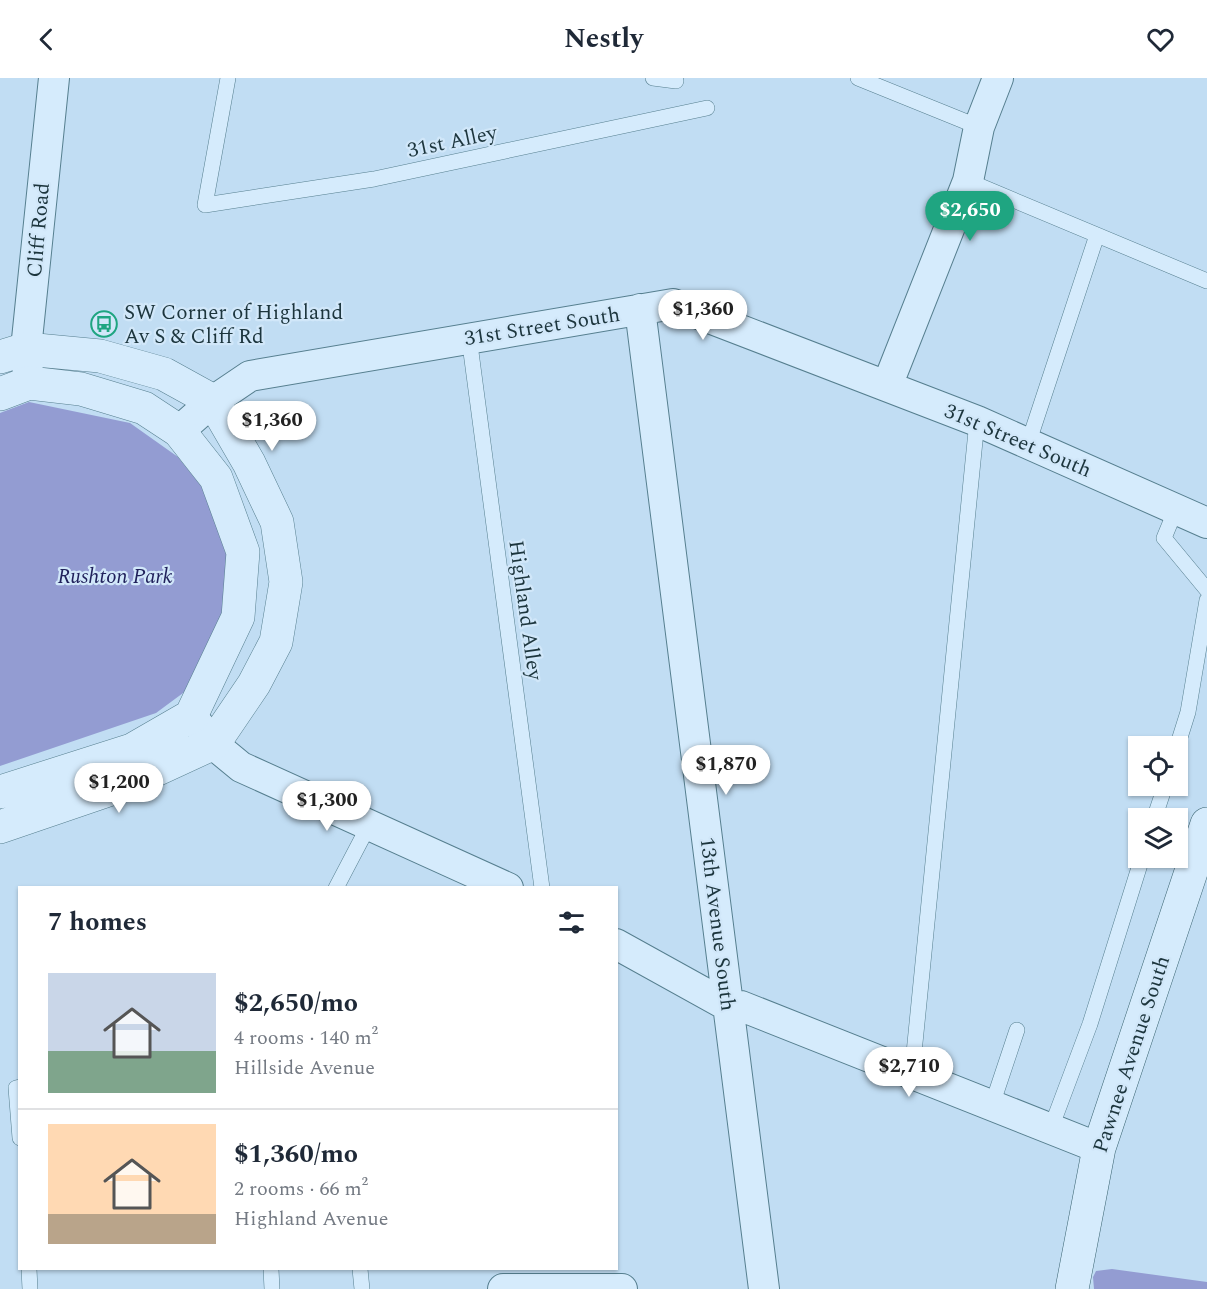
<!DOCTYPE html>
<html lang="en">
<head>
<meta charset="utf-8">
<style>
  :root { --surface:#fff; --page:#f2f2f3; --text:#1f2937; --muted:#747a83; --line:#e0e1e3; --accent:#1fa581 }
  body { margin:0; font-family:Spectral,serif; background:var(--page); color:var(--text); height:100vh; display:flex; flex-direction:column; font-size:22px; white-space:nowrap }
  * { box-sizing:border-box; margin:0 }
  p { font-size:20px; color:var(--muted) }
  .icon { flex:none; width:33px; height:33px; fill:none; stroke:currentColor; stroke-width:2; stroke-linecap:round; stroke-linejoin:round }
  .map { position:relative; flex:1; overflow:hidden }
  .panel { position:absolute; left:18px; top:808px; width:600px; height:384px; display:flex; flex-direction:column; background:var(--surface); border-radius:0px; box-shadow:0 2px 4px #0004 }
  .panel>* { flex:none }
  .controls { position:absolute; left:1128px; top:658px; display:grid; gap:12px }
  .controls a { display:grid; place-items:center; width:60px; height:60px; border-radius:0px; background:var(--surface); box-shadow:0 2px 4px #0004; font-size:30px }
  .price { position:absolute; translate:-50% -51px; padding:0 14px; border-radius:21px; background:#fff; color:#222; font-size:20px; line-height:39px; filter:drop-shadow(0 2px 3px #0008) }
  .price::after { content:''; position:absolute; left:50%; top:36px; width:18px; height:14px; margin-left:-9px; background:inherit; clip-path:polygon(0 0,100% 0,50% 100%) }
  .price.selected { background:var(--accent); color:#fff }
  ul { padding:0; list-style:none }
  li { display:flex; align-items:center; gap:18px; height:150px; padding:0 30px }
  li+li { border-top:2px solid var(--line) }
  li span { display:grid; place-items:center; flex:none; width:168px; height:120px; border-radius:0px; color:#555 }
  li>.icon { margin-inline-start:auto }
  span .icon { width:72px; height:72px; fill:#fffc; stroke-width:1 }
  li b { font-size:26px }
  h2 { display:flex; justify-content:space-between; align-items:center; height:72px; padding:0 30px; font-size:26px }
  header { display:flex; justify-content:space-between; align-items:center; height:78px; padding:0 30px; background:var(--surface); font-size:27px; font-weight:700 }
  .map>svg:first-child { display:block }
</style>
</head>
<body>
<header><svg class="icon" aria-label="back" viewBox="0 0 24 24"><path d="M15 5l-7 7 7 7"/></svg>Nestly<svg class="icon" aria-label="heart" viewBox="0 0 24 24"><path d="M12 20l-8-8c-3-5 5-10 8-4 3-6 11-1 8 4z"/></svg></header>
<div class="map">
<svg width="1207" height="1211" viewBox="0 0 1207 1211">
  <rect width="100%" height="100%" fill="#c1ddf3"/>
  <path fill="#939cd2" d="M29 324 130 345 178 379 214 424 231 486 226 539 202 601 156 635 0 688V335Z
    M1112 1191 1207 1204V1211H1094L1093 1199 1096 1193Z"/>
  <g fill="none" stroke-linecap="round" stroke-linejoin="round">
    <g stroke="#567f8f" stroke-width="16">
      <path id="service" d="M228 0 205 127 374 101 707 30
        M653 0 676 3
        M858 0 979 49
        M968 103 1207 203
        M469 259 542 810
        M1028 366 1097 157
        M1176 431 1164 460 1207 512
        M1177 669 1188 634 1207 522
        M1154 741 1165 708
        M336 810 369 747
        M912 995 977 343
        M20 1009 16 1010 20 1060
        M992 1027 1017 952
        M1051 1050 1090 946 1142 780
        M29 1191 30 1211
        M271 1191 272 1211
        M360 1191 362 1211"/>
    </g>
    <g stroke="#567f8f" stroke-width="32">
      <path id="minor" d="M640 231 764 1211
        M28 296 26 271 54 0
        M887 308 968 103 979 49 998 0
        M179 353 213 323 250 298 673 226 977 343 1207 445
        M191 638 218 670 241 689 508 810
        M616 866 728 928H741L1099 1070
        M503 1211H622"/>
    </g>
    <g stroke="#567f8f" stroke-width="34">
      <path id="tertiary" d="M0 279 26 271 100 278 164 296 213 323 249 385 277 444 286 504 276 564 254 606 214 665 123 707 0 749
        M0 316 29 305 81 311 144 330 179 353 216 400 243 474 238 539 191 638 132 672 0 714"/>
    </g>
    <g stroke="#396370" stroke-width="34">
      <path id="secondary" d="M1072 1211 1099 1070 1207 746"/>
    </g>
    <use href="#service" stroke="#d5ebfc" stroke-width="15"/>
    <use href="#minor" stroke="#d5ebfc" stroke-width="30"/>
    <use href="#tertiary" stroke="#d5ebfc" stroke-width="33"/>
    <use href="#secondary" stroke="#d5ebfc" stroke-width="33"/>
  </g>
  <defs>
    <g id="bus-ring" transform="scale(1.35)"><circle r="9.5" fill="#d1e7f9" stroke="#1fa581" stroke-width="1.5"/><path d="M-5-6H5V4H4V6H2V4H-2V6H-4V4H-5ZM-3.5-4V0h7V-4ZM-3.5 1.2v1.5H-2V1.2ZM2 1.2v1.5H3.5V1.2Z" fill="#1fa581"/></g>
  </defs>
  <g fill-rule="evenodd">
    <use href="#bus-ring" x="104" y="246"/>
  </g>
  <g text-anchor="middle" stroke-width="4.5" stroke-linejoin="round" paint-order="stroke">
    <g font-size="21" fill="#1c353d" stroke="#d1e7f9">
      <text transform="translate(452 63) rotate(-12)" y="7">31st Alley</text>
      <text transform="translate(38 152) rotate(-85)" y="7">Cliff Road</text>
      <text transform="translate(542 248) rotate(-9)" y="7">31st Street South</text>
      <text transform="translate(1018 362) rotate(23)" y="7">31st Street South</text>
      <text transform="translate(526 532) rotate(82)" y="7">Highland Alley</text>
      <text transform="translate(718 846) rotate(83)" y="7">13th Avenue South</text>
      <text transform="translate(1131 976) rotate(-72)" y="7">Pawnee Avenue South</text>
    </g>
    <g font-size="21" fill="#1c353d" stroke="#d1e7f9" text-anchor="start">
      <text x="124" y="241">SW Corner of Highland<tspan x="124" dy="24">Av S &amp; Cliff Rd</tspan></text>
    </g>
    <g font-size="21" font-style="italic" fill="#20215b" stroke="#d1e7f9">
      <text x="115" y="505">Rushton Park</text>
    </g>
  </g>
</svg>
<div class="controls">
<a><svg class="icon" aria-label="locate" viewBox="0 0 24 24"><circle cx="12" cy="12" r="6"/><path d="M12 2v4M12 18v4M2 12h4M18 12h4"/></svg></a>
<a><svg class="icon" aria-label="layers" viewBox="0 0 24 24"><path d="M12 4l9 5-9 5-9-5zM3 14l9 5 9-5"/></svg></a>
</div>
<b class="price selected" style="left:970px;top:164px">$2,650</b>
<b class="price" style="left:703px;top:263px">$1,360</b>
<b class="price" style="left:272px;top:374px">$1,360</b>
<b class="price" style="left:726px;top:718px">$1,870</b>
<b class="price" style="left:119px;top:736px">$1,200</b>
<b class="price" style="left:327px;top:754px">$1,300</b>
<b class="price" style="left:909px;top:1020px">$2,710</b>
<section class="panel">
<h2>7 homes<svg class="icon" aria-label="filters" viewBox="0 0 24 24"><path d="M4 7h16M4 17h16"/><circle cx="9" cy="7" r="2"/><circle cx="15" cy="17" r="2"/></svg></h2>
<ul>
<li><span style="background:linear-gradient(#c9d6e8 65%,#7fa58c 0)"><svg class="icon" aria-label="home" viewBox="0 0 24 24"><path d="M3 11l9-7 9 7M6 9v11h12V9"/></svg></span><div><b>$2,650/mo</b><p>4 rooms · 140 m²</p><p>Hillside Avenue</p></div></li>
<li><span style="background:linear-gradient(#ffd9b3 75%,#b9a48a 0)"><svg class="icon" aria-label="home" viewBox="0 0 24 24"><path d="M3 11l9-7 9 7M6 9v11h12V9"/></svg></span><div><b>$1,360/mo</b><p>2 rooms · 66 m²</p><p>Highland Avenue</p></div></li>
</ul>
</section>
</div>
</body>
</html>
